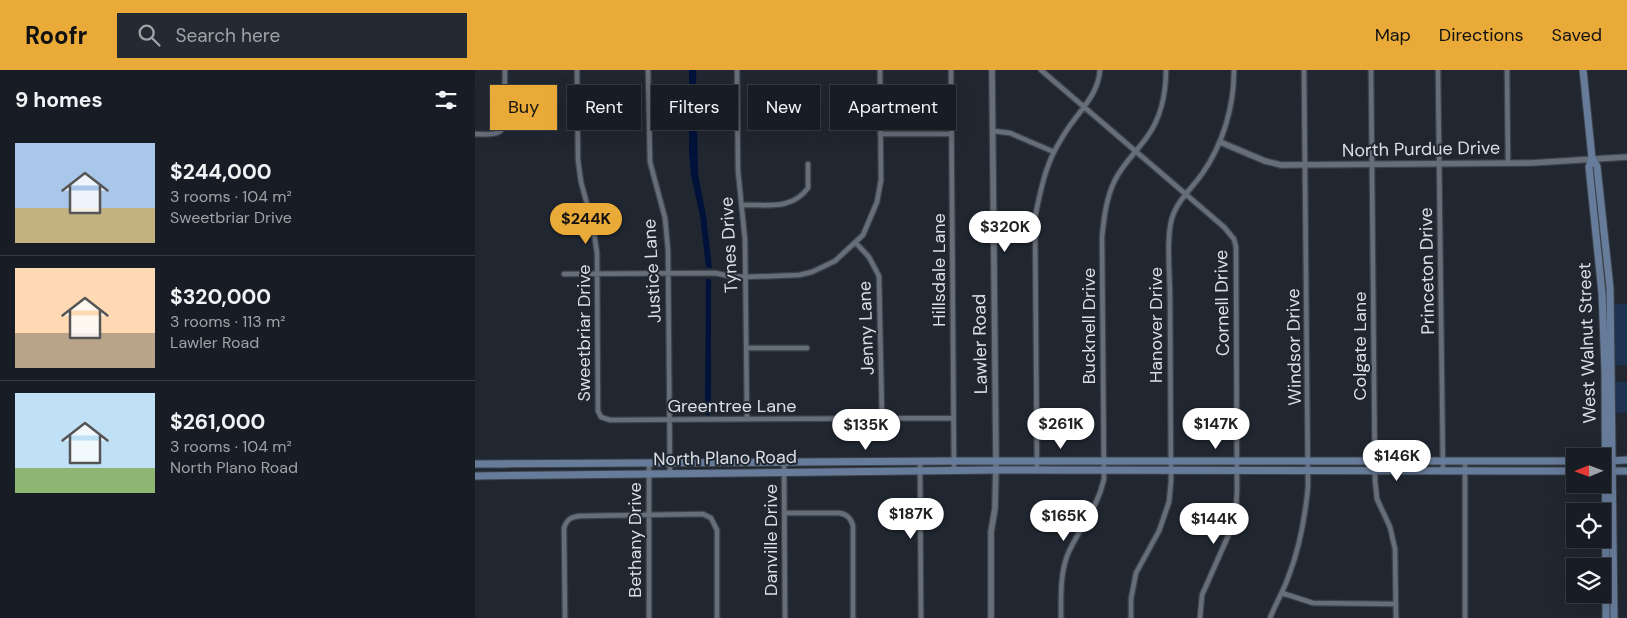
<!DOCTYPE html>
<html lang="en">
<head>
<meta charset="utf-8">
<style>
  :root { --surface:#181d25; --page:#252a32; --text:#f1f3f6; --muted:#9fa2a7; --line:#363b42; --accent:#e9aa38 }
  body { margin:0; font-family:"DM Sans",sans-serif; background:var(--page); color:var(--text); height:100vh; display:flex; flex-direction:column; font-size:19px; white-space:nowrap }
  * { box-sizing:border-box; margin:0 }
  p { font-size:16px; color:var(--muted) }
  .icon { flex:none; width:28px; height:28px; fill:none; stroke:currentColor; stroke-width:2; stroke-linecap:round; stroke-linejoin:round }
  .map { position:relative; flex:1; overflow:hidden }
  .drawer { display:flex; flex-direction:column; background:var(--surface); width:475px }
  .drawer>* { flex:none }
  .hud { position:absolute; left:15px; top:15px; width:475px; height:45px; display:flex; gap:10px }
  .needle { width:32px; rotate:269deg }
  .controls { position:absolute; left:1091px; top:378px; display:grid; gap:10px }
  .controls a { display:grid; place-items:center; width:45px; height:45px; border-radius:0px; background:var(--surface); box-shadow:0 5px 20px #0002,0 0 0 1px var(--line); font-size:25px }
  .price { position:absolute; translate:-50% -42px; padding:0 11px; border-radius:18px; background:#fff; color:#222; font-size:16px; line-height:32px; filter:drop-shadow(0 1px 2px #0008) }
  .price::after { content:''; position:absolute; left:50%; top:30px; width:15px; height:11px; margin-left:-8px; background:inherit; clip-path:polygon(0 0,100% 0,50% 100%) }
  .price.selected { background:var(--accent); color:#111 }
  ul { padding:0; list-style:none }
  li { display:flex; align-items:center; gap:15px; height:125px; padding:0 15px }
  li+li { border-top:1px solid var(--line) }
  li span { display:grid; place-items:center; flex:none; width:140px; height:100px; border-radius:0px; color:#555 }
  li>.icon { margin-inline-start:auto }
  span .icon { width:60px; height:60px; fill:#fffc; stroke-width:1 }
  li b { font-size:21px }
  h2 { display:flex; justify-content:space-between; align-items:center; height:60px; padding:0 15px; font-size:21px }
  .pill { padding:0 18px; border-radius:0px; background:var(--surface); box-shadow:0 5px 20px #0002,0 0 0 1px var(--line); font-size:18px; line-height:45px }
  .pill.selected { background:var(--accent); color:#111 }
  header { display:flex; align-items:center; gap:30px; box-sizing:border-box; height:70px; padding:0 25px; background:var(--accent); color:#111 }
  header strong { font-size:24px }
  nav { display:flex; gap:28px; margin-inline-start:auto; font-size:18px }
  .search { width:350px; height:45px; background:var(--page); display:flex; align-items:center; gap:12px; box-sizing:border-box; padding:0 18px; border-radius:0px; color:var(--muted); font-size:19px }
  main { display:flex; flex:1; min-height:0 }
  .map>svg:first-child { display:block }
</style>
</head>
<body>
<header>
<strong>Roofr</strong>
<div class="search"><svg class="icon" aria-label="search" viewBox="0 0 24 24"><circle cx="10" cy="10" r="6"/><path d="M15 15l6 6"/></svg>Search here</div>
<nav><a>Map</a><a>Directions</a><a>Saved</a></nav>
</header>
<main>
<section class="drawer">
<h2>9 homes<svg class="icon" aria-label="filters" viewBox="0 0 24 24"><path d="M4 7h16M4 17h16"/><circle cx="9" cy="7" r="2"/><circle cx="15" cy="17" r="2"/></svg></h2>
<ul>
<li><span style="background:linear-gradient(#a9c7e8 65%,#c2b280 0)"><svg class="icon" aria-label="home" viewBox="0 0 24 24"><path d="M3 11l9-7 9 7M6 9v11h12V9"/></svg></span><div><b>$244,000</b><p>3 rooms · 104 m²</p><p>Sweetbriar Drive</p></div></li>
<li><span style="background:linear-gradient(#ffd9b3 65%,#b9a48a 0)"><svg class="icon" aria-label="home" viewBox="0 0 24 24"><path d="M3 11l9-7 9 7M6 9v11h12V9"/></svg></span><div><b>$320,000</b><p>3 rooms · 113 m²</p><p>Lawler Road</p></div></li>
<li><span style="background:linear-gradient(#bfe0f5 75%,#8fb573 0)"><svg class="icon" aria-label="home" viewBox="0 0 24 24"><path d="M3 11l9-7 9 7M6 9v11h12V9"/></svg></span><div><b>$261,000</b><p>3 rooms · 104 m²</p><p>North Plano Road</p></div></li>
</ul>
</section>
<div class="map">
<svg width="1152" height="548" viewBox="0 0 1152 548">
  <rect width="100%" height="100%" fill="#202731"/>
  <path fill="#1e3351" d="M1138 234H1152V295H1140Z
    M1140 312H1152V342L1140 343Z"/>
  <path fill="#00123a" d="M214 0H221L223 104 231 145 237 198 231 197 225 146 216 105 214 84Z
    M231 209H236V343L233 346 230 343Z"/>
  <g fill="none" stroke-linecap="round" stroke-linejoin="round">
    <g stroke="#3c4249" stroke-width="7">
      <path id="minor" d="M102 0 103 90 106 112 118 156 122 183 123 341 126 347 135 350 478 348
        M173 0 175 92 190 148 193 180 195 403
        M262 0 263 101 270 170 272 349
        M476 0 479 401
        M566 0 749 157 759 169 761 177 762 420 761 439 754 464 727 525 725 548
        M896 0 900 410 902 429 915 457 920 479 921 548
        M963 0 968 401
        M1032 0 1033 93
        M518 61 535 63 579 82
        M0 64C11 64 24 67 29 56L30 0
        M405 64H476
        M267 135C291 134 316 141 333 118V94
        M381 173 394 187 404 206 407 349
        M89 204 240 203 254 206 271 207 324 205 337 202 360 191 388 165 402 132 406 110 405 0
        M271 278H332
        M990 391V548
        M309 392 310 548
        M445 392 446 548
        M174 393V548
        M562 400 560 147C565 124 569 101 580 80 585 71 590 62 596 54 609 36 623 23 625 0
        M310 443H364C372 444 376 448 378 456V548
        M807 523 838 533 921 534
        M90 548 89 458C92 449 96 447 105 446L228 444 236 448 242 460V548
        M586 548C586 527 585 506 592 486 603 459 622 441 629 409L627 167C629 148 631 128 640 110 648 94 662 81 672 67 686 48 691 22 691 0
        M656 548V529L661 503 684 461 694 432 696 411C696 350 695 289 695 228 695 207 691 167 697 148 702 131 717 118 727 104 748 74 759 37 759 0
        M795 548C801 533 809 520 814 505 825 477 830 447 833 417L829 0"/>
    </g>
    <g stroke="#3c4249" stroke-width="8">
      <path id="tertiary" d="M745 72 790 91 806 95 1056 93 1152 87
        M516 548V462L520 438 521 391 517 0"/>
    </g>
    <g stroke="#3c4249" stroke-width="9">
      <path id="secondary" d="M1108 0 1117 88 1114 97 1127 223 1130 302 1131 548
        M1117 88 1122 96 1135 218 1139 548
        M1133 391 1152 390
        M0 394 479 391H1100
        M1132 401H1152
        M0 406 521 400 1100 401"/>
    </g>
    <use href="#minor" stroke="#666e7a" stroke-width="4.5"/>
    <use href="#tertiary" stroke="#666e7a" stroke-width="5.5"/>
    <use href="#secondary" stroke="#677c9b" stroke-width="7"/>
  </g>
  <g text-anchor="middle" stroke-width="4" stroke-linejoin="round" paint-order="stroke">
    <g font-size="18" fill="#dadfe6" stroke="#202731">
      <text transform="translate(946 79) rotate(-1)" y="6">North Purdue Drive</text>
      <text transform="translate(254 175) rotate(-93)" y="6">Tynes Drive</text>
      <text transform="translate(464 200) rotate(-90)" y="6">Hillsdale Lane</text>
      <text transform="translate(177 201) rotate(-93)" y="6">Justice Lane</text>
      <text transform="translate(952 201) rotate(-91)" y="6">Princeton Drive</text>
      <text transform="translate(747 233) rotate(-91)" y="6">Cornell Drive</text>
      <text transform="translate(681 255) rotate(-90)" y="6">Hanover Drive</text>
      <text transform="translate(614 256) rotate(-90)" y="6">Bucknell Drive</text>
      <text transform="translate(391 258) rotate(-92)" y="6">Jenny Lane</text>
      <text transform="translate(109 263) rotate(-90)" y="6">Sweetbriar Drive</text>
      <text transform="translate(1112 273) rotate(-92)" y="6">West Walnut Street</text>
      <text transform="translate(505 274) rotate(-91)" y="6">Lawler Road</text>
      <text transform="translate(885 276) rotate(-90)" y="6">Colgate Lane</text>
      <text transform="translate(819 277) rotate(-91)" y="6">Windsor Drive</text>
      <text x="257" y="342">Greentree Lane</text>
      <text transform="translate(250 388) rotate(-1)" y="6">North Plano Road</text>
      <text transform="translate(160 470) rotate(-90)" y="6">Bethany Drive</text>
      <text transform="translate(296 470) rotate(-90)" y="6">Danville Drive</text>
    </g>
  </g>
</svg>
<div class="controls">
<a><svg class="needle" viewBox="-14 -14 28 28"><path d="M0-13l5 13h-10z" fill="#e53935"/><path d="M0 13l5-13h-10z" fill="#9fa2a7"/></svg></a>
<a><svg class="icon" aria-label="locate" viewBox="0 0 24 24"><circle cx="12" cy="12" r="6"/><path d="M12 2v4M12 18v4M2 12h4M18 12h4"/></svg></a>
<a><svg class="icon" aria-label="layers" viewBox="0 0 24 24"><path d="M12 4l9 5-9 5-9-5zM3 14l9 5 9-5"/></svg></a>
</div>
<b class="price selected" style="left:111px;top:175px">$244K</b>
<b class="price" style="left:530px;top:183px">$320K</b>
<b class="price" style="left:586px;top:380px">$261K</b>
<b class="price" style="left:741px;top:380px">$147K</b>
<b class="price" style="left:391px;top:381px">$135K</b>
<b class="price" style="left:922px;top:412px">$146K</b>
<b class="price" style="left:436px;top:470px">$187K</b>
<b class="price" style="left:589px;top:472px">$165K</b>
<b class="price" style="left:739px;top:475px">$144K</b>
<div class="hud">
<a class="pill selected">Buy</a>
<a class="pill">Rent</a>
<a class="pill">Filters</a>
<a class="pill">New</a>
<a class="pill">Apartment</a>
</div>
</div>
</main>
</body>
</html>
